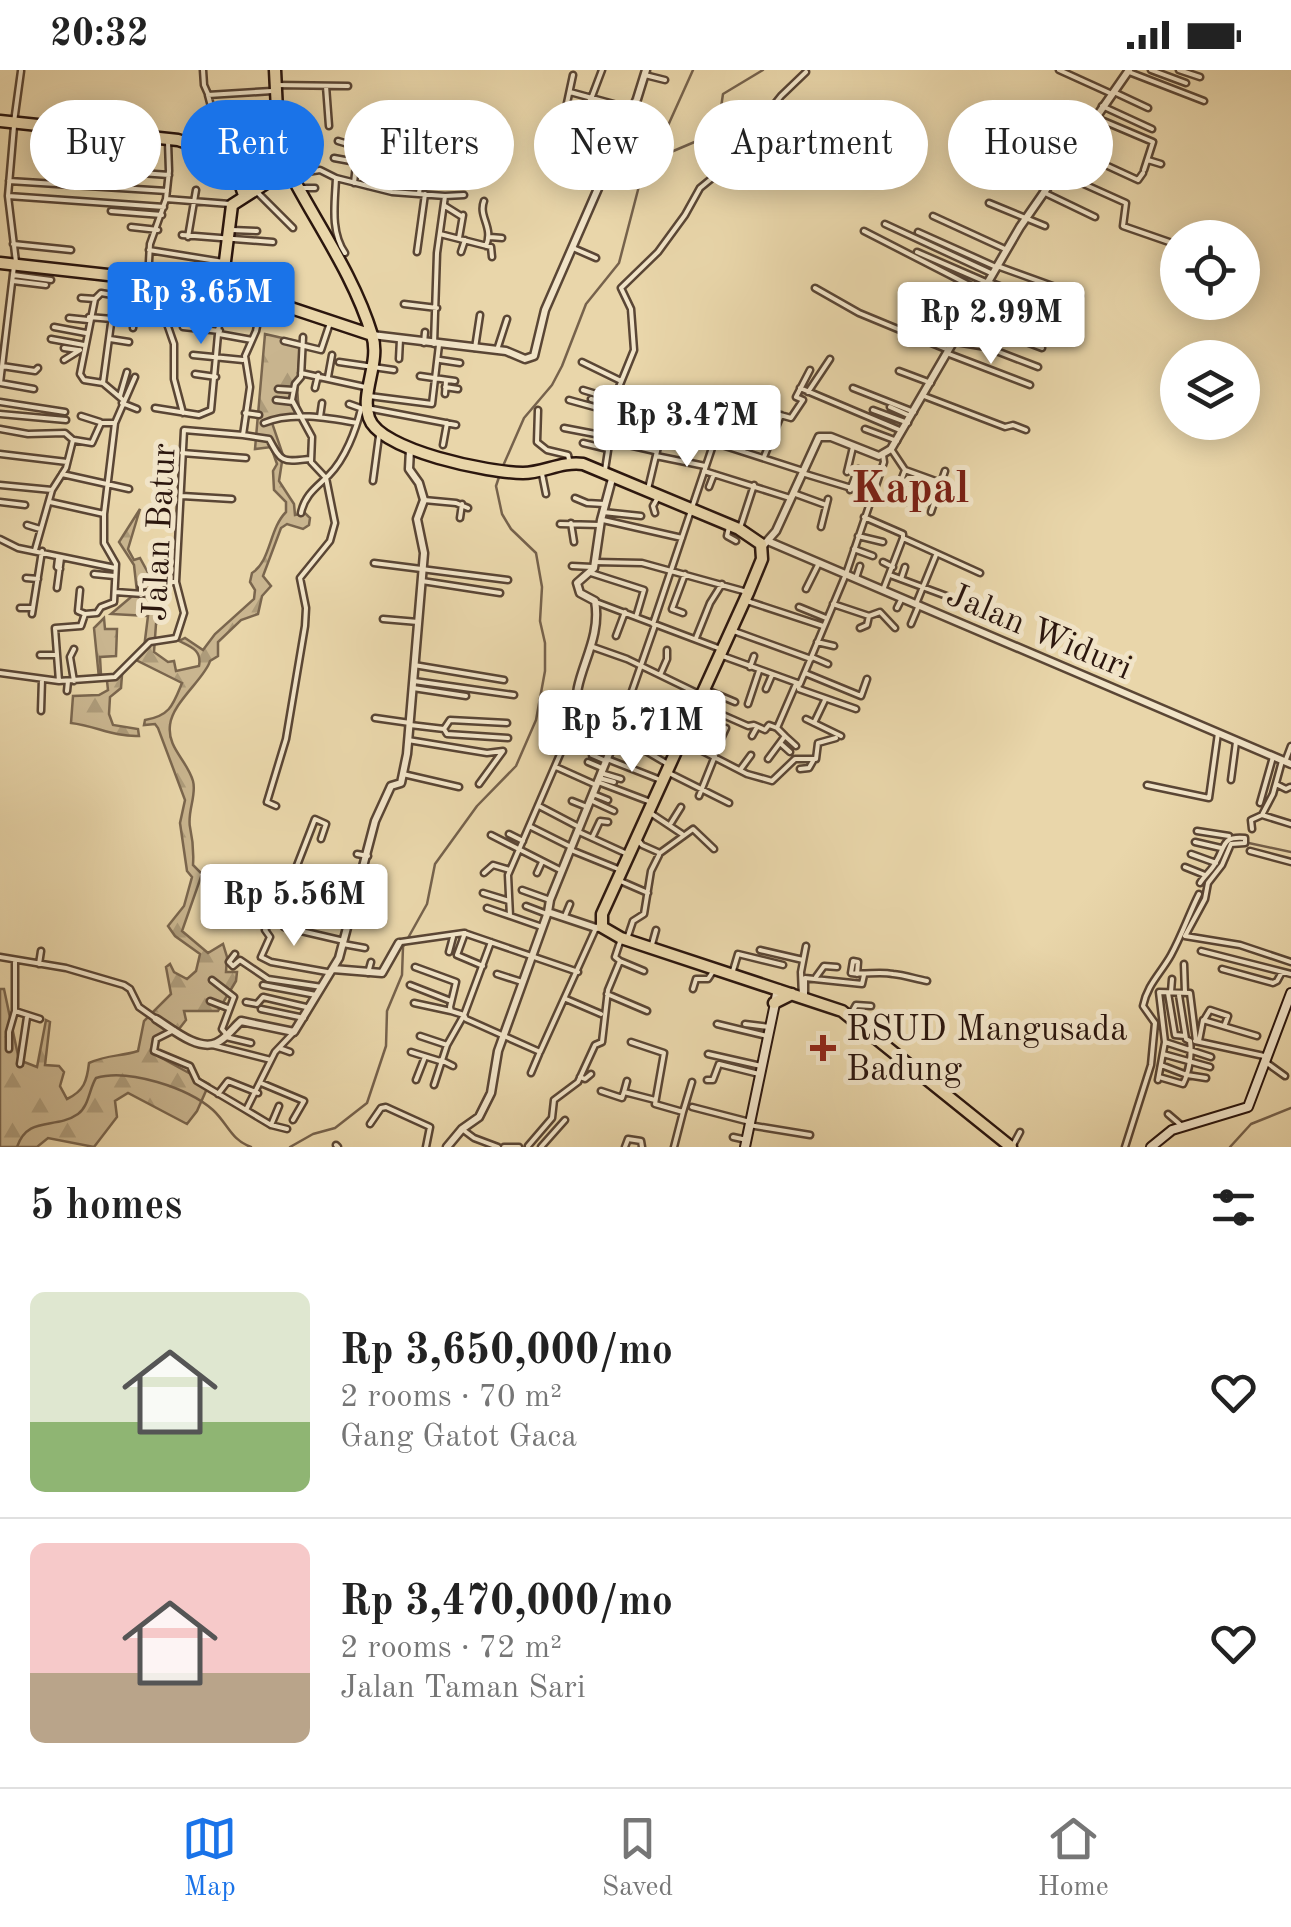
<!DOCTYPE html>
<html lang="en">
<head>
<meta charset="utf-8">
<style>
  :root { --surface:#fff; --page:#f2f2f2; --text:#222; --muted:#767676; --line:#e0e0e0; --accent:#1a73e8 }
  body { margin:0; font-family:"Old Standard TT",serif; background:var(--page); color:var(--text); height:100vh; display:flex; flex-direction:column; font-size:38px; white-space:nowrap }
  * { box-sizing:border-box; margin:0 }
  p { font-size:32px; color:var(--muted) }
  .icon { flex:none; width:55px; height:55px; fill:none; stroke:currentColor; stroke-width:2; stroke-linecap:round; stroke-linejoin:round }
  .map { position:relative; height:1077px; overflow:hidden }
  .side { display:flex; flex-direction:column; background:var(--surface); flex:1 }
  .side>* { flex:none }
  .hud { position:absolute; left:30px; top:30px; width:1232px; height:90px; display:flex; gap:20px }
  .buttons { position:absolute; left:1160px; top:150px; display:grid; gap:20px }
  .buttons a { display:grid; place-items:center; width:100px; height:100px; border-radius:50%; background:var(--surface); box-shadow:0 5px 25px #0003; font-size:50px }
  .price { position:absolute; translate:-50% -85px; padding:0 22px; border-radius:10px; background:#fff; color:#222; font-size:32px; line-height:65px; filter:drop-shadow(0 2px 5px #0008) }
  .price::after { content:''; position:absolute; left:50%; top:60px; width:30px; height:22px; margin-left:-15px; background:inherit; clip-path:polygon(0 0,100% 0,50% 100%) }
  .price.current { background:var(--accent); color:#fff }
  ul { padding:0; list-style:none }
  li { display:flex; align-items:center; gap:30px; height:250px; padding:0 30px }
  li+li { border-top:2px solid var(--line) }
  li span { display:grid; place-items:center; flex:none; width:280px; height:200px; border-radius:15px; color:#555 }
  li>.icon { margin-inline-start:auto }
  span .icon { width:120px; height:120px; fill:#fffc; stroke-width:1 }
  li b { font-size:42px }
  h2 { display:flex; justify-content:space-between; align-items:center; height:120px; padding:0 30px; font-size:42px }
  .tag { padding:0 35px; border-radius:45px; background:var(--surface); box-shadow:0 5px 25px #0003; font-size:35px; line-height:90px }
  .tag.current { background:var(--accent); color:#fff }
  .status { display:flex; justify-content:space-between; align-items:center; height:70px; padding:0 50px; background:var(--surface); direction:ltr }
  .status svg { height:28px; fill:currentColor }
  .tab-bar { display:flex; justify-content:space-around; align-items:center; height:140px; border-top:2px solid var(--line); background:var(--surface); font-size:28px; color:var(--muted) }
  .tab-bar a { display:grid; justify-items:center; gap:5px }
  .tab-bar .current { color:var(--accent) }
  .map>svg:first-child { display:block }
</style>
</head>
<body>
<div class="status"><b>20:32</b><svg viewBox="0 0 49 12"><path d="M0 12V9h3v3zM5 12V6h3v6zM10 12V3h3v9zM15 12V0h3v12zM26 1h20v11H26zM47 4h2v5h-2z"/></svg></div>
<div class="map">
<svg width="1291" height="1077" viewBox="0 0 1291 1077">
  <defs>
    <pattern id="forest-firs" width="22" height="20" patternUnits="userSpaceOnUse" patternTransform="scale(2.5)"><rect width="22" height="20" fill="#c9b58f"/><path d="M5 1l3.5 6h-7zM16 11l3.5 6h-7z" fill="#ad9b7a"/></pattern>
  </defs>
  <rect width="100%" height="100%" fill="#e9d6aa"/>
  <filter id="stains"><feTurbulence type="fractalNoise" baseFrequency=".002" numOctaves="4"/><feColorMatrix values="0 0 0 0 .2 0 0 0 0 .09 0 0 0 0 .02 0 0 0 .5 -.17"/></filter>
  <radialGradient id="worn" r=".72"><stop offset=".6" stop-color="#630" stop-opacity="0"/><stop offset="1" stop-color="#630" stop-opacity=".3"/></radialGradient>
  <path fill="url(#forest-firs)" stroke="#7a664e" stroke-width="2.5" d="M265 264 300 272C300 299 293 324 302 348L271 350 283 385 279 411 294 434 295 445 305 443 310 448 309 455 303 459 287 454 281 458 263 506 271 516 262 526 258 544 241 550 218 572V586L210 591C206 607 172 633 170 655 167 678 187 690 193 711 197 725 187 742 190 757 193 771 194 780 193 795L202 804 182 861 208 883 223 874 227 887 226 902H237L236 911 218 941H184L186 950 179 959 156 970 158 986 209 1014 197 1041 187 1054 128 1023 115 1031 117 1047 94 1077 48 1068 37 1077H0V919H4L19 990 37 997 46 950 50 952 45 995 59 996 64 1002 60 1016 67 1029C84 1021 87 1011 89 993 109 984 119 987 138 981L144 951 171 924 166 897 170 894 174 902 187 909 196 901 200 884 175 866 168 856 184 836 192 807 187 801 180 753 185 730 158 658 155 654 144 655 145 650C170 646 173 635 182 613L136 590 144 578 148 546 111 544 137 522 134 495 119 472 140 439 128 479 134 490 140 488 159 523 163 549 156 554 154 582 168 592 174 591 176 601 199 596C202 580 191 577 179 571L185 568 203 580 215 564 254 529 255 520 250 512 252 503C271 491 269 459 286 442V432L274 420 273 401 277 394 271 377 255 379Z
    M104 548 105 559H117L116 586 100 587 101 605H122L121 618 110 627 109 644 113 655 138 659 139 666C114 667 96 656 71 653L73 626 99 625 108 620 107 611 99 608 94 558Z"/>
  <g fill="none" stroke-linecap="round" stroke-linejoin="round">
    <path stroke="#76624c" stroke-width="2.5" d="M672 81 666 60 693 0
      M503 396 524 348 552 315 562 296 586 234 619 193 639 116 658 92 671 82 711 65 719 51 723 24 763 0
      M1244 772 1291 782
      M1224 788 1231 773
      M1182 866 1196 842
      M1149 921 1172 886
      M17 1077C28 1045 55 1060 78 1044 89 1036 89 1019 96 1008 128 998 188 1018 213 1040 228 1054 231 1070 251 1077
      M290 1077 313 1064 335 1058 367 1033 386 976 387 941 402 905 403 877 427 834 435 794 477 736 516 696 536 650 545 601V573L540 551 542 517 536 483 511 459 502 444 496 416 500 404
      M1230 1077 1251 1054 1291 1038"/>
    <g stroke="#5a4635" stroke-width="9">
      <path id="minor" d="M203 0 204 15 208 24
        M1059 0 1112 24
        M1151 0 1186 13
        M1179 0 1200 7
        M1129 2 1204 31
        M573 5 564 47 591 57
        M645 5 665 10
        M276 15 348 16
        M326 16 329 56
        M570 22 632 39
        M1116 23 1148 38
        M590 29 581 74 613 83
        M591 29 602 0
        M1102 36 1152 59
        M594 45 597 31
        M602 45 606 33
        M1094 47 1153 72 1144 100
        M14 52 21 1
        M14 56 8 126 16 192
        M247 69H274
        M338 71 358 77 354 113
        M1073 80 1138 110 1143 103
        M334 88 356 92
        M233 90 228 58 212 40 208 25 272 21
        M1148 90 1161 94
        M199 100 202 92 215 87
        M1057 102 1126 133 1123 156 1172 173
        M141 103 169 105
        M294 104 320 100 336 108 392 122 445 126 437 183 434 274
        M336 108C335 133 330 161 345 183
        M9 111 167 121
        M368 116 372 83
        M303 118H315
        M1043 122 1095 147
        M258 123 293 158
        M419 124 423 90 492 99
        M8 126 164 137
        M445 126 464 125
        M166 129 230 134
        M484 131C478 147 494 157 486 176
        M989 133 1045 156
        M445 136 461 146
        M111 141 162 145
        M933 146 1005 179
        M885 154 993 204
        M131 157 158 160
        M232 160 257 161
        M864 161 983 222
        M918 162 996 197
        M440 164 491 177 492 187
        M182 165 273 172
        M188 167 196 120
        M490 167 502 168
        M459 168 463 145
        M13 174 71 180
        M573 178 596 188
        M149 180 223 192
        M417 182 425 124
        M461 182 465 170
        M917 182 986 212
        M14 196 0 313 34 319
        M1000 197 1080 226
        M224 202 254 207
        M13 205 51 210
        M148 209 150 174 166 129 169 101 168 72
        M13 211 46 215
        M989 212 1046 234
        M815 218 859 243 946 279
        M954 220 977 230
        M81 228 95 229
        M404 234 437 238
        M976 236 1012 250
        M172 238 174 217
        M187 239 221 244
        M113 241 134 247 133 258
        M89 247 112 249
        M69 248 88 250
        M165 248 174 274V309L183 343
        M221 248 258 252
        M968 250 1042 278
        M54 257 86 263
        M183 257 220 261
        M219 264 252 270
        M51 269 84 275
        M110 269 129 272
        M284 271 321 280 329 256
        M956 272 986 277 1038 297
        M424 273 425 262
        M64 278 78 280
        M475 278 480 245
        M497 280 507 249
        M949 284 1030 315
        M193 285 243 290
        M399 289 400 269
        M64 290 80 280
        M440 290 460 293
        M339 292 394 300
        M582 292 621 311
        M2 296 35 301 38 298
        M899 301 931 313
        M301 303 365 317
        M195 304 216 307
        M420 306 455 311
        M328 307 332 285
        M103 313 84 310 80 304 95 229 101 223 147 231
        M103 313 117 209
        M103 313 122 329
        M445 317 458 319
        M315 318 318 305
        M619 318 638 324
        M800 318 902 361
        M853 318 914 342
        M278 319 294 320
        M583 320 616 330
        M808 322 830 289
        M445 324 446 311
        M120 326 127 302
        M369 326 432 334 439 275
        M924 326 1005 357 1013 355 1026 360
        M591 329 615 335
        M276 330 293 332
        M569 330 663 356 803 401
        M0 332 65 342
        M122 333 137 339
        M349 334 363 339
        M890 337 908 345
        M155 338 199 345 211 340 222 221
        M372 339 456 355
        M538 340 537 372 547 380 568 385 570 394
        M873 340 908 353
        M766 341 791 348 803 330 796 327 810 300
        M245 343 259 345
        M0 344 66 350
        M81 346 100 352
        M320 347 322 333
        M647 351 656 327 664 328
        M264 353C291 341 329 348 357 353
        M665 356 670 342
        M564 358 611 367
        M0 359 28 364 65 363 73 370 66 398 52 420 35 480
        M865 359 897 371
        M243 365 269 369C282 393 282 392 310 389
        M74 370 92 373 101 353H115
        M611 371 655 381
        M713 372 724 335
        M583 373 608 379
        M675 373 679 361
        M443 375 447 353
        M744 379 749 359
        M891 379 905 400 941 413
        M182 383 246 388
        M0 384 67 392
        M656 386 705 396
        M764 387 781 345
        M605 400 617 322 634 280 631 239 621 218 658 182 685 145 700 118 722 100 781 26 806 2
        M704 401 790 428
        M847 402 853 377
        M802 403 871 424
        M62 404 129 419
        M542 404 546 424
        M373 411 379 366
        M0 415 52 420
        M899 416 905 400
        M709 417 714 404
        M648 419 663 356
        M850 420 858 399
        M793 423 826 435
        M182 426 232 429
        M575 428 587 433 604 434
        M918 428 926 408
        M424 430 456 433 468 438
        M0 432 25 435
        M50 432 104 444
        M907 432 917 405
        M603 442 641 446
        M931 442 945 401
        M301 443C305 424 317 417 329 405 345 389 356 360 361 339
        M655 443 653 436 657 429
        M864 447 903 464V468L980 503
        M460 448 462 434
        M603 450 682 468
        M571 453 574 472
        M560 454 600 455
        M27 455 40 459
        M729 457 727 466 736 471
        M821 457 828 429
        M740 458 754 415
        M858 466 883 472
        M0 469 18 478 115 498
        M854 479 873 486
        M58 489 57 497 60 499
        M595 492 642 493 747 522
        M883 492 893 497
        M374 493 508 510
        M572 496 592 497
        M591 503 644 520 636 547
        M94 504 114 506
        M890 505 960 531
        M26 508 38 509
        M856 508 860 496
        M901 509 905 497
        M422 511 500 523
        M141 514V525
        M57 518 61 488
        M806 519 819 493
        M80 520 78 541 85 544
        M883 520 903 468
        M115 522 143 524 160 518 161 512H176
        M747 531 823 556
        M596 532 718 578
        M833 534 869 546 880 542 895 558
        M916 534 936 485
        M799 537 826 548
        M20 538H33
        M897 538 902 528
        M683 543 672 539 685 504
        M32 544 42 481
        M383 549 418 552
        M653 554 714 372
        M911 554 919 535
        M655 555 617 664 666 693
        M860 558 867 555 869 546
        M731 560 811 589
        M616 566 625 542
        M696 568 710 533 722 514
        M817 572 834 576
        M593 577 627 589 697 623
        M74 579 70 587 74 611
        M40 585H56
        M720 585 800 614 846 504 884 392 883 385
        M812 587 828 594
        M414 595 504 610
        M750 597 754 586
        M0 603 59 611 115 607 150 572 176 568 184 543 176 512 184 360 243 365 250 317 245 286 256 261 262 232
        M805 603 861 626 867 609
        M660 605 667 589V580
        M59 611 55 558 81 556 85 544 97 543 101 537 114 532 116 494 104 473V444L115 353 135 307
        M414 611 514 625
        M798 614 799 619 856 639
        M413 618 466 626
        M704 619 735 632
        M766 619 772 605
        M67 621 68 611
        M630 628 663 627
        M698 634 748 656 754 655 765 660 769 655 777 658
        M748 634 759 601
        M41 641 42 609
        M375 648 410 653
        M806 649 841 666
        M691 650 712 661
        M621 652 631 657 637 645
        M814 653 825 630
        M410 655 444 659 450 650 507 653
        M777 658 796 614
        M444 659 447 664 508 668
        M571 665 589 673
        M752 666 757 657
        M785 666 796 676
        M408 670 487 683 503 681 479 714
        M681 670 747 704 772 711 795 689H816L818 673 836 668
        M780 673 790 682
        M707 682 713 670 719 673 726 658
        M592 685 606 691
        M607 689 658 709
        M768 689 785 666 777 658
        M1282 691 1273 724 1262 745 1291 754
        M588 692 602 698
        M1285 692 1291 676
        M556 697 596 715
        M800 699 809 698 813 691
        M740 700 751 685
        M667 702 729 733
        M601 703 621 709
        M403 704 459 717
        M599 708 614 712
        M1231 710 1236 672
        M598 712 648 731
        M1276 714 1286 719 1290 717
        M1147 715 1209 728 1218 663
        M593 724 608 730
        M699 726 715 686
        M590 730 614 741
        M572 731 587 737
        M1260 733 1273 687
        M276 736 267 732 286 669 305 556 306 538 300 508 330 471 335 453 326 408 311 392 312 367 292 330 295 314 301 307 303 267
        M539 736 579 757
        M649 742 682 764
        M671 753 681 737
        M531 757 571 777
        M1252 759 1251 750 1262 745
        M1197 761 1229 766
        M579 762 625 783
        M509 764 523 771
        M491 765 562 801
        M592 768 600 751 608 752
        M321 769 326 754 315 749 284 829 294 837 284 857 344 871
        M639 771 642 775 660 783 693 759 714 779
        M1195 772 1221 778
        M571 780 618 799
        M1250 781 1291 792
        M357 784 368 786
        M1191 784 1216 793
        M1185 797 1205 805
        M484 803 493 795 510 800
        M537 803 542 792
        M618 810 648 823
        M1200 813C1205 805 1212 800 1216 792 1226 775 1222 766 1245 768V773L1231 774 1222 795 1208 813 1205 829 1185 866 1240 875 1291 892
        M522 820 550 830
        M483 823 509 831
        M312 828 353 839
        M284 829 265 860 270 867 261 887 271 892 327 902
        M526 836 547 844
        M354 837H370
        M487 838 542 857
        M510 846 508 805 577 645
        M565 846 570 834
        M465 863 457 885 483 896
        M628 866 633 851 644 844 651 801 659 785
        M401 872 464 863 578 902
        M343 874 365 878
        M651 878 656 860
        M760 880 803 890
        M1201 881 1291 904
        M449 882 453 867
        M235 884 229 892 233 896 240 890 268 909 322 917
        M0 887 66 898 124 915 130 919 139 937 156 949
        M620 891 644 901
        M39 894 41 881
        M1184 894 1185 923
        M415 897 456 912 450 937 451 941 464 945 491 872
        M1222 899 1273 913 1277 911 1282 902
        M368 903 371 892
        M497 904 522 912
        M732 904 738 884 783 895
        M857 904 858 892 853 891 851 903C865 905 879 901 893 904 904 905 916 909 927 911
        M816 907 824 896 837 897
        M212 910 234 927 222 959 227 965
        M263 915 316 925
        M410 915 451 931
        M693 919 696 909H708L712 903
        M1171 922 1172 909
        M1168 923 1175 965 1185 966
        M607 924 647 941
        M805 924V908L862 914 864 905
        M802 927 801 902 806 876
        M566 929 601 944
        M210 931 228 938
        M246 932 257 934 263 927 306 937
        M414 933 451 941
        M261 939 304 948
        M15 941 40 949
        M851 944 856 935 871 936
        M1204 950 1210 940 1228 946 1225 954
        M717 954 767 966
        M745 954 769 957
        M174 960 156 969 154 981 190 996 197 1011 246 1040 275 982 294 962
        M420 966 447 975
        M226 967 251 973
        M1195 971 1264 986
        M1196 971 1190 923 1159 922 1165 972 1211 987
        M1199 971 1203 950 1257 966
        M631 972 664 983 655 1034 683 1042 674 1077
        M212 975 271 990
        M279 978 290 982
        M9 979V962L15 941V890
        M411 982 440 991
        M708 984 761 996
        M1163 984 1210 997
        M441 990 453 996
        M1267 993 1285 1006
        M20 994 27 947
        M1161 995 1187 1005 1206 1008
        M531 1003 539 984
        M580 1007 585 1009 591 1004
        M1159 1007 1183 1014C1189 1002 1192 985 1190 971L1186 969 1179 925
        M416 1010 425 987
        M707 1010H713L719 994 759 1004
        M1158 1010 1165 972
        M261 1013 304 1031 293 1050
        M434 1015 447 975 464 945 466 949 540 982 596 858
        M601 1021 622 1028 624 1022 655 1030
        M624 1022 627 1011
        M218 1024 228 1011 258 1023
        M692 1037 750 1052
        M246 1040 271 1055 287 1059
        M683 1042 692 1012
        M1168 1044 1182 1056
        M370 1054 381 1038 386 1037 430 1057 426 1077
        M271 1055 279 1036
        M749 1055 810 1065
        M462 1059 474 1068 498 1077
        M733 1067 747 1070
        M336 1075 338 1077
        M528 1076 552 1048 554 1030 578 1012 595 975 602 972 608 920 620 891 615 887 621 869
        M504 1077H519
        M541 1077 565 1050
        M625 1077 628 1069 641 1071 642 1077
        M1012 1077 1020 1062
        M1125 1077 1151 995 1155 953 1143 936C1147 915 1161 903 1171 885 1182 865 1189 844 1199 824"/>
    </g>
    <g stroke="#5a4635" stroke-width="11">
      <path id="tertiary" d="M372 265 506 281 525 289 534 286 545 240 637 29 646 0
        M770 472 1291 694
        M762 477 776 461 819 367H831L879 386 891 379 1020 157 1129 0
        M548 842 550 830 617 664 578 643C569 609 603 574 595 531L580 523 577 513 594 498 601 450 613 405
        M333 899 382 903 399 873
        M156 949C171 958 197 981 216 973 226 969 233 958 241 951L294 962 339 888 375 751 391 716 401 713 407 684 424 483 417 449 424 430 419 413 409 399 410 379
        M447 1077 462 1059 479 1047 491 1023 498 981 548 842 596 858 602 857"/>
    </g>
    <g stroke="#2b160e" stroke-width="12">
      <path id="secondary" d="M745 1077 778 919
        M1151 1077 1172 1060 1248 1037 1291 923"/>
    </g>
    <g stroke="#2b160e" stroke-width="15">
      <path id="trunk" d="M0 51 178 70 217 83 268 112
        M279 81C309 144 352 199 372 265 381 292 360 323 369 348 380 381 491 403 523 403 543 403 562 391 583 394L739 459 761 474 762 489 748 523 602 844V857L621 868 842 941 1011 1077
        M226 92 235 99 244 125
        M269 111 279 81 275 0
        M0 193 234 219 372 265
        M213 216 223 207 232 135 268 112 291 105
        M774 933 792 924"/>
    </g>
    <use href="#minor" stroke="#f1e4c8" stroke-width="4"/>
    <use href="#tertiary" stroke="#f1e4c8" stroke-width="6"/>
    <use href="#secondary" stroke="#f1e4c8" stroke-width="8"/>
    <use href="#trunk" stroke="#e9d6aa" stroke-width="10"/>
  </g>
  <path fill="#8f2418" stroke="#f1e4c8" stroke-width="4" d="M818 963h10v10h10v10h-10v10h-10v-10h-10v-10h10z"/>
  <g text-anchor="middle" stroke-width="10" stroke-linejoin="round" paint-order="stroke">
    <g font-size="35" fill="#2b160e" stroke="#f1e4c8">
      <text transform="translate(158 462) rotate(-87)" y="12">Jalan Batur</text>
      <text transform="translate(1040 560) rotate(23)" y="12">Jalan Widuri</text>
    </g>
    <g font-size="35" fill="#2b160e" stroke="#f1e4c8" text-anchor="start">
      <text x="846" y="970">RSUD Mangusada<tspan x="846" dy="40">Badung</tspan></text>
    </g>
    <g font-size="45" font-weight="bold" fill="#7a1f14" stroke="#f1e4c8">
      <text x="910" y="432">Kapal</text>
    </g>
  </g>
  <rect width="100%" height="100%" filter="url(#stains)"/>
  <rect width="100%" height="100%" fill="url(#worn)"/>
</svg>
<div class="buttons">
<a><svg class="icon" aria-label="locate" viewBox="0 0 24 24"><circle cx="12" cy="12" r="6"/><path d="M12 2v4M12 18v4M2 12h4M18 12h4"/></svg></a>
<a><svg class="icon" aria-label="layers" viewBox="0 0 24 24"><path d="M12 4l9 5-9 5-9-5zM3 14l9 5 9-5"/></svg></a>
</div>
<b class="price current" style="left:201px;top:277px">Rp 3.65M</b>
<b class="price" style="left:991px;top:297px">Rp 2.99M</b>
<b class="price" style="left:687px;top:400px">Rp 3.47M</b>
<b class="price" style="left:632px;top:705px">Rp 5.71M</b>
<b class="price" style="left:294px;top:879px">Rp 5.56M</b>
<div class="hud">
<a class="tag">Buy</a>
<a class="tag current">Rent</a>
<a class="tag">Filters</a>
<a class="tag">New</a>
<a class="tag">Apartment</a>
<a class="tag">House</a>
</div>
</div>
<section class="side">
<h2>5 homes<svg class="icon" aria-label="filters" viewBox="0 0 24 24"><path d="M4 7h16M4 17h16"/><circle cx="9" cy="7" r="2"/><circle cx="15" cy="17" r="2"/></svg></h2>
<ul>
<li><span style="background:linear-gradient(#dfe7d0 65%,#8fb573 0)"><svg class="icon" aria-label="home" viewBox="0 0 24 24"><path d="M3 11l9-7 9 7M6 9v11h12V9"/></svg></span><div><b>Rp 3,650,000/mo</b><p>2 rooms · 70 m²</p><p>Gang Gatot Gaca</p></div><svg class="icon" aria-label="heart" viewBox="0 0 24 24"><path d="M12 20l-8-8c-3-5 5-10 8-4 3-6 11-1 8 4z"/></svg></li>
<li><span style="background:linear-gradient(#f6c9c9 65%,#b9a48a 0)"><svg class="icon" aria-label="home" viewBox="0 0 24 24"><path d="M3 11l9-7 9 7M6 9v11h12V9"/></svg></span><div><b>Rp 3,470,000/mo</b><p>2 rooms · 72 m²</p><p>Jalan Taman Sari</p></div><svg class="icon" aria-label="heart" viewBox="0 0 24 24"><path d="M12 20l-8-8c-3-5 5-10 8-4 3-6 11-1 8 4z"/></svg></li>
</ul>
</section>
<nav class="tab-bar">
<a class="current"><svg class="icon" aria-label="map" viewBox="0 0 24 24"><path d="M3 6l6-2 6 2 6-2v14l-6 2-6-2-6 2zM9 4v14M15 6v14"/></svg>Map</a>
<a><svg class="icon" aria-label="saved" viewBox="0 0 24 24"><path d="M7 4h10v16l-5-4-5 4z"/></svg>Saved</a>
<a><svg class="icon" aria-label="home" viewBox="0 0 24 24"><path d="M3 11l9-7 9 7M6 9v11h12V9"/></svg>Home</a>
</nav>
</body>
</html>
